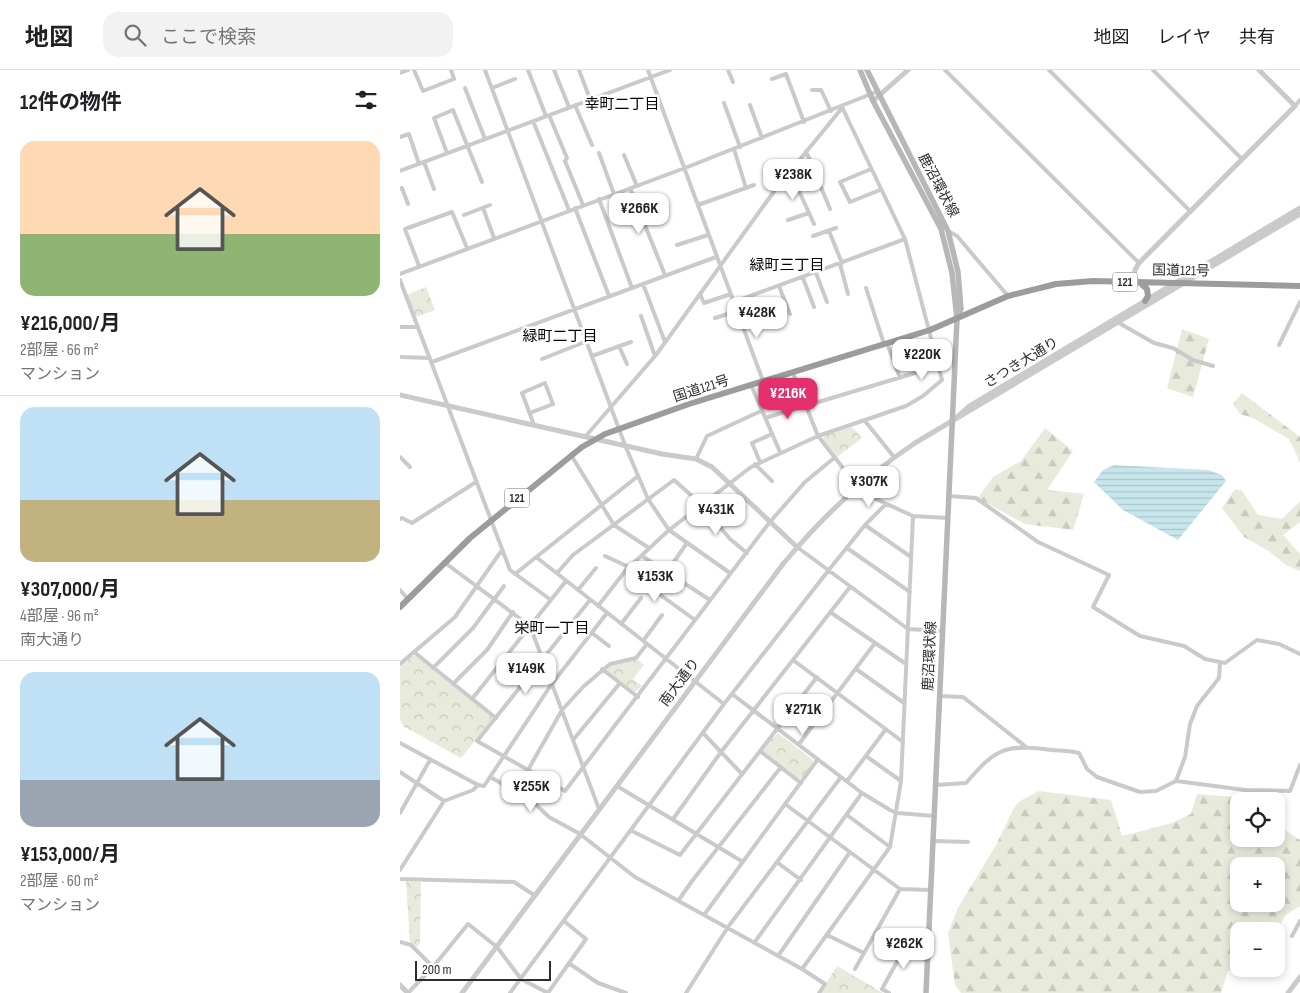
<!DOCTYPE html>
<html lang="ja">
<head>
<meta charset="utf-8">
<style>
  :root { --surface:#fff; --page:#f2f2f2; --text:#202124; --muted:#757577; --line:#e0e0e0; --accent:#e4306d }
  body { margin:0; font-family:"Sofia Sans Condensed","Noto Sans JP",sans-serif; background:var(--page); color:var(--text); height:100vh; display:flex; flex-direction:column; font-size:19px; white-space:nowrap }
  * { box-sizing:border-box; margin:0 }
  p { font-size:16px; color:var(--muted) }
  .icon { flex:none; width:28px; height:28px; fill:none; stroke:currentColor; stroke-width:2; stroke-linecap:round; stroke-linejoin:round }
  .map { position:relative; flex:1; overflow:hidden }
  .panel { display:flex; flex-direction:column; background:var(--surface); width:400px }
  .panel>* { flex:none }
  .controls { position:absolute; left:830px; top:722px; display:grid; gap:10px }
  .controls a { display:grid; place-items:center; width:55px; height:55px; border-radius:10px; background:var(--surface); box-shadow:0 2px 8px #0003; font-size:25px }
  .scale { position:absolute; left:15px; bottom:12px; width:136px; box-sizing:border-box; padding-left:5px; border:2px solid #2d2d2d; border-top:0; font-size:14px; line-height:18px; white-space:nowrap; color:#2d2d2d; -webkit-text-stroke:4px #fff; paint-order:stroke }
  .price { position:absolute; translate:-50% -42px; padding:0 11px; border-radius:10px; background:#fff; color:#222; font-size:16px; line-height:32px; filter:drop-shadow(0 1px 2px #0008) }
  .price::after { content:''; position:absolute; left:50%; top:30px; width:15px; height:11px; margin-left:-8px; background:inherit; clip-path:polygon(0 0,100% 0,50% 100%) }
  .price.selected { background:var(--accent); color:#fff }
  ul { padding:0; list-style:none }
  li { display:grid; align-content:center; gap:10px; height:265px; padding:0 20px }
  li+li { border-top:1px solid var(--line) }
  li span { display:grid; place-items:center; height:155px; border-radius:15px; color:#555 }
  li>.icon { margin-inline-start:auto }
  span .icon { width:90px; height:90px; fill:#fffc; stroke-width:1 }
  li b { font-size:21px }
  h2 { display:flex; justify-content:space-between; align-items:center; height:60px; padding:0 20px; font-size:21px }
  header { display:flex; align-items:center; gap:30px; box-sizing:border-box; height:70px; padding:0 25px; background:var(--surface); border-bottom:1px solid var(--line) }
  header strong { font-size:24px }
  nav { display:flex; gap:28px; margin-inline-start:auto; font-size:18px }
  .search { width:350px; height:45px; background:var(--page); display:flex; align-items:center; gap:12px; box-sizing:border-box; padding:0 18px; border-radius:15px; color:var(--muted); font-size:19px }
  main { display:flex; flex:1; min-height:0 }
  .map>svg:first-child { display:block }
</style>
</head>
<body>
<header>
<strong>地図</strong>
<div class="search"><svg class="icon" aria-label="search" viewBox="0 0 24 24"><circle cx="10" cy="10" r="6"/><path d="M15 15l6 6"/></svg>ここで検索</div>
<nav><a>地図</a><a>レイヤ</a><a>共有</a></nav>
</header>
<main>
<section class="panel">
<h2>12件の物件<svg class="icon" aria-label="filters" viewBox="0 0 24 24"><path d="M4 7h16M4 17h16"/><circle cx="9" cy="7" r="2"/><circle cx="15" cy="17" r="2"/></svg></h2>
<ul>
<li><span style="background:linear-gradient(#ffd9b3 60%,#8fb573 0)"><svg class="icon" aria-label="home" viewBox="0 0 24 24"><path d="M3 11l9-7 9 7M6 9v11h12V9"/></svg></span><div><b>¥216,000/月</b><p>2部屋 · 66 m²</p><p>マンション</p></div></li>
<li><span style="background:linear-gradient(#bfe0f5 60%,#c2b280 0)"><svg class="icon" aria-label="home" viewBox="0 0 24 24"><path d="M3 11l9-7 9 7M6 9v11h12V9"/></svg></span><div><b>¥307,000/月</b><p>4部屋 · 96 m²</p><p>南大通り</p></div></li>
<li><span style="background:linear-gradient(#bfe0f5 70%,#9aa5b1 0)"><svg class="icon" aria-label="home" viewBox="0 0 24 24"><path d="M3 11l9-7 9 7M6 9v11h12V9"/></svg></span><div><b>¥153,000/月</b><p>2部屋 · 60 m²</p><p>マンション</p></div></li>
</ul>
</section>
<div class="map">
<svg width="900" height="923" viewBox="0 0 900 923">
  <defs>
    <pattern id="forest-firs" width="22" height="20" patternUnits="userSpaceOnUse" patternTransform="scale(1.25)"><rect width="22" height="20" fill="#e8ebdb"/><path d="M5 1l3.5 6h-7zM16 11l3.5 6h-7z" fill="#c7cabc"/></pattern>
    <pattern id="park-crowns" width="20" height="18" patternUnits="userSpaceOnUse" patternTransform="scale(1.25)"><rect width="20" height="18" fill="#e8ebdb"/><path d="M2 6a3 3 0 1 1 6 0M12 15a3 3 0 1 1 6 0" fill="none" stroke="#c7cabc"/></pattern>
    <pattern id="water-rules" width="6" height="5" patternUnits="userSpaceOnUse" patternTransform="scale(1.25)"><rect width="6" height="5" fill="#c7e6eb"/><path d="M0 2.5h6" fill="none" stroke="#abc6ca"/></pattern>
  </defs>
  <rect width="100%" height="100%" fill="#fff"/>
  <path fill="url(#forest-firs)" fill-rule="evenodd" d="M782 259 809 269 793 327 767 318Z
    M842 323 900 367V392L889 369 853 348 840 344 833 334Z
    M645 358 673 381 647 420 684 424 673 460 625 454 578 428 593 407 621 391Z
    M835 419 842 421 858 445 882 449 900 431V452L883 465 900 484V501L886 495 870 482 844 467 822 438Z
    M639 721 711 730 722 766 772 753 791 744 797 724 836 727 842 731H839V769H876V754L900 770V836L886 845 876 861H839V899H845L828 901 821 923H561L555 915 548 863 558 838 596 775 614 738 620 731ZM839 796H876V834H839Z"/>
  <path fill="url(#park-crowns)" d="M26 217 35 240 16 247 7 225Z
    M452 357 462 368 437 387 423 370 424 366Z
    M12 586H16L92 647V650L61 688 3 656 0 649V597Z
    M237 589 244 595 233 609 242 616 235 622 206 600 207 597Z
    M378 663 413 690V693L402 708 398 709 363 681V678Z
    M6 811 21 812 20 873 16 878 10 872Z
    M437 896 483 923H420Z"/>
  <path fill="url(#water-rules)" d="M714 395 808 400 822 405 826 411 778 470 723 440 694 412 703 400Z"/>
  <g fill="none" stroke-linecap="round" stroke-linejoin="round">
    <path stroke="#cacaca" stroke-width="4" d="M14 0 23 21 54 9 51 0
      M85 0 225 375 248 429 269 460 330 503
      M128 0 146 46
      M154 0 169 37
      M179 0 190 29
      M248 0 363 311
      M328 0 333 12
      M545 0 739 193
      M649 0 790 141
      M753 0 842 89
      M0 3 8 0
      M372 9 386 4 404 52
      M65 18 85 69
      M92 18 115 9
      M412 20H421L431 41
      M324 33 340 77
      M175 35 192 75
      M350 35 362 68
      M895 36 900 30
      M149 45 167 88 165 91 183 135
      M133 51 169 140
      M0 67 9 64 19 94
      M334 79 346 118
      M406 81 430 139
      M47 83 34 48 53 40 82 112
      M199 83 214 124
      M224 85 237 116
      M24 92 34 119
      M471 99 440 112 450 132 480 120
      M0 101 270 0
      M390 101 414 154
      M230 118 265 205
      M0 119 2 118 8 134
      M199 129 232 218
      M298 135 354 115
      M83 138 94 168
      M175 138 209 226
      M64 145 90 135
      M388 150 409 143
      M429 161 442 193
      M548 161 557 166 608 226
      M413 166 436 158
      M277 175 308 165
      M440 194 448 224
      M19 196 5 159 52 142 67 178
      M416 203 427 232
      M0 204 285 98 476 22
      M403 208 414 237
      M0 210 110 500 151 530
      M243 214 265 272
      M379 216 390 244
      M466 218 484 274
      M300 224 304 233 331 224
      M334 232 505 169
      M241 246 255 286
      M315 248 337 241
      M719 253 754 273 773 278 793 290 813 296
      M0 257H17
      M487 273 500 308
      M879 275 900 232
      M219 276 227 294
      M192 286 231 272
      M0 287 30 288
      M142 289 187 271
      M32 292 316 187
      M393 303 418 366 457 416 478 430 513 446 548 448
      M351 315 380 382
      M130 343 153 334 145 313 122 323 134 355
      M365 348 555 291
      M465 351 494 387
      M185 367 256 285 375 120 442 38
      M171 385 214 455 249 478
      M0 387 10 397
      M296 389 307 366 361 341
      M360 392 352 373 372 364
      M355 394 372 411
      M549 426 576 428 638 472 709 505 693 537 740 566 784 576 805 589 825 593 857 570 879 574 900 584
      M0 449 2 448 12 453 76 412
      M465 455 511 487
      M397 477 508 559 542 561
      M447 478 510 522
      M205 486 229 497
      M242 486 310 530
      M136 487 324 634
      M44 492 130 556 199 739
      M273 493 287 473
      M226 500 295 550
      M157 503 173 485 274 410 301 434 330 469 347 483
      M115 504 238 406
      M0 520 8 529
      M178 520 196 498
      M190 530 77 671 165 721 369 453 405 412 434 388
      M198 536 226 500 269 460 351 397 418 366 506 336 523 326 542 310 505 169 442 37
      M430 542 506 594
      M221 554 241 528
      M192 563 209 576
      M243 571 262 545
      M14 582 96 648
      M393 590 503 672
      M0 594 55 547 102 480
      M33 598 73 558 104 516
      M202 599 238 627
      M456 599 504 633
      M53 614 87 580 113 542
      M332 624 462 723 490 740 497 743 535 746
      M539 626 563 627 625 676
      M72 629 166 511
      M303 663 342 704
      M173 670 220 613
      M0 673 78 715 84 716 151 615 207 543
      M399 674 475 573
      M360 681 401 713
      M466 686 501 711
      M128 700 162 640 184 616 210 594 236 588 247 574
      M0 702 44 731
      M90 707 130 729 149 747 180 764 235 807 402 899 425 914 419 923
      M447 711 486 659
      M776 711 785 687 790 654 797 636 819 608 820 593
      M536 715 566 713C593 682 602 674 644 679 655 681 668 680 679 683L687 699 697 707 740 722 756 721 776 711 845 720 890 721 900 695
      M217 716 343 792
      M385 734 500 819 531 820
      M0 743 30 690
      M447 745 490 777
      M273 749 321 682 450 517
      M232 761 280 785 417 607
      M534 771 568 772
      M378 793 401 810
      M0 800 44 731 73 720 78 715
      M0 809 114 812 134 825
      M278 831 292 811 381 697
      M304 845 418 689
      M476 863 528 891
      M427 865 464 883
      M892 866 900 851
      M0 872 11 875 33 897 68 854 97 877 121 909 148 923
      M354 873 462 723
      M378 886 450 782
      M170 894 198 913 226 923
      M402 899 490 777 501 711 513 446
      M455 899 500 819
      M8 923 33 897
      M110 923 324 634 428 501 465 455 486 434
      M148 923 186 869 164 851
      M286 923 328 857 441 707
      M489 923 482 919 504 879"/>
    <path stroke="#cacaca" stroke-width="5" d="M473 31 508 0
      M733 212 735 200 739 193 895 36 859 0
      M0 325 262 384 296 389 312 397 397 477
      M557 347 568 337 900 138
      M0 915 8 923
      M62 923 383 494C422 447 464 407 515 373L900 144
      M888 923 900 907"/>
    <path stroke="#b7b7b7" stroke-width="5.5" d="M460 0 473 31 541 159 552 203 557 249 526 923
      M467 0 548 161 558 202 561 239 557 249"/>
    <path stroke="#9c9c9c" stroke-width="6" d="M739 212 747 219 748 226 745 231
      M0 537 70 468 182 377 205 364 289 334 530 260 608 226 656 214 693 211 900 216"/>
  </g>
  <g text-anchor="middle" stroke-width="5" stroke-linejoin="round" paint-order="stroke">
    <g fill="#fff" stroke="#6c6c6c" stroke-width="1">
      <rect x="712.5" y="202.5" width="25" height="19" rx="4"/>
      <rect x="104.5" y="418.5" width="25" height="19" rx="4"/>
    </g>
    <g font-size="12" font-weight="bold" fill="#2d2d2d">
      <text x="725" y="216">121</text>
      <text x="117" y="432">121</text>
    </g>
    <g font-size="14" fill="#2d2d2d" stroke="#fff">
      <text transform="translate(539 115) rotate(62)" y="5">鹿沼環状線</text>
      <text transform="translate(781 200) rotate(1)" y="5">国道121号</text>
      <text transform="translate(621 292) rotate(-31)" y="5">さつき大通り</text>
      <text transform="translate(301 318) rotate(-18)" y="5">国道121号</text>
      <text transform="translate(529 586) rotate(-87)" y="5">鹿沼環状線</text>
      <text transform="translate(279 612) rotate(-53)" y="5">南大通り</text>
    </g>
    <g font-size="15" fill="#000" stroke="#fff">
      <text x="222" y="39">幸町二丁目</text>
      <text x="387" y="200">緑町三丁目</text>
      <text x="160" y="271">緑町二丁目</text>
      <text x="152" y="563">栄町一丁目</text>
    </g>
  </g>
</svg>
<div class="controls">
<a><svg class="icon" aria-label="locate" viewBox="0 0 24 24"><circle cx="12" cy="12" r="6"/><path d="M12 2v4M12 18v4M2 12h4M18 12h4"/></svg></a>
<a>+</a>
<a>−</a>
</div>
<div class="scale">200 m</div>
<b class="price" style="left:393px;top:131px">¥238K</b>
<b class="price" style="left:239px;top:165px">¥266K</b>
<b class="price" style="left:357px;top:269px">¥428K</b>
<b class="price" style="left:522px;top:311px">¥220K</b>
<b class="price selected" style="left:388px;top:350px">¥216K</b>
<b class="price" style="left:469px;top:438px">¥307K</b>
<b class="price" style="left:316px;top:466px">¥431K</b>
<b class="price" style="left:255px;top:533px">¥153K</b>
<b class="price" style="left:126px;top:625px">¥149K</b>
<b class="price" style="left:403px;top:666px">¥271K</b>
<b class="price" style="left:131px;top:743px">¥255K</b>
<b class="price" style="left:504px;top:900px">¥262K</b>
</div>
</main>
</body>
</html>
